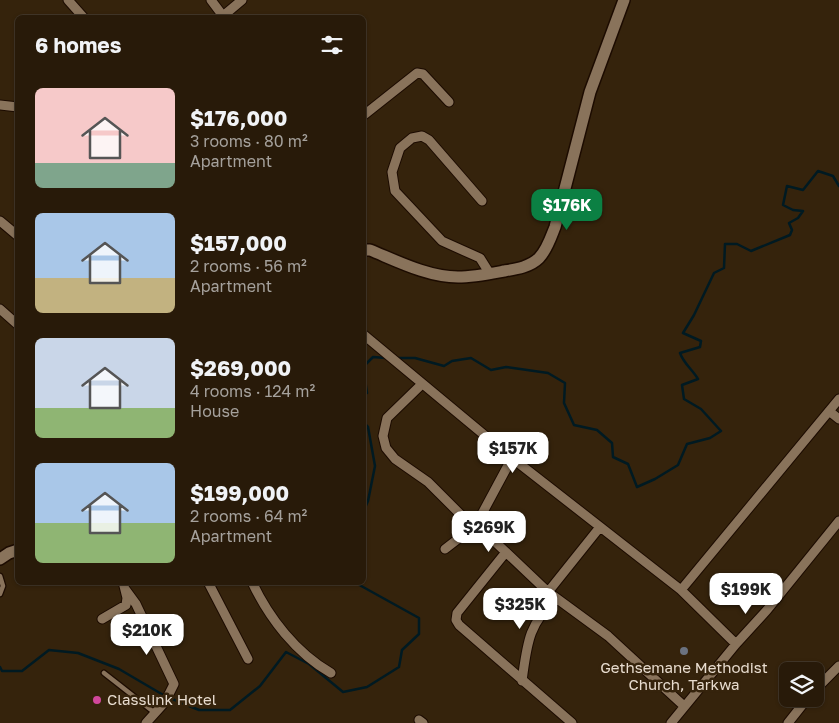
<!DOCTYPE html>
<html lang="en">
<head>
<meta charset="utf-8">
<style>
  :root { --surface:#281a09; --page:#302312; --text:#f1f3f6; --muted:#a5a19c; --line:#44382a; --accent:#0b8043 }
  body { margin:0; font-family:"Golos Text",sans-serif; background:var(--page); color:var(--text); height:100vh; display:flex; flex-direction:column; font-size:19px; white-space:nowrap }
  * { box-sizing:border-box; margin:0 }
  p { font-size:16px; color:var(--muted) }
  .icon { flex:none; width:28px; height:28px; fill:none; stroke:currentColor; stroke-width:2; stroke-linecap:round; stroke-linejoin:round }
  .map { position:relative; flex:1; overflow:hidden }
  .details { position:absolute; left:15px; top:15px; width:351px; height:570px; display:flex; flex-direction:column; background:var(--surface); border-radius:8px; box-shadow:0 1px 4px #0004,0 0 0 1px var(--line) }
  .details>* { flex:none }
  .controls { position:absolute; left:779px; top:662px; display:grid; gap:10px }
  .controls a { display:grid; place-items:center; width:45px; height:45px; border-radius:8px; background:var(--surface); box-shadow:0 1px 4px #0004,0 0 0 1px var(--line); font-size:25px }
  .price { position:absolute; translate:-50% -42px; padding:0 11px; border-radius:10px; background:#fff; color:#222; font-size:16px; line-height:32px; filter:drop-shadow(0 1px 2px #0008) }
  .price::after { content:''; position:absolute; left:50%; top:30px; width:15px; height:11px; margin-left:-8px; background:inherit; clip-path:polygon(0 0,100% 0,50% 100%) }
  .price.on { background:var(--accent); color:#fff }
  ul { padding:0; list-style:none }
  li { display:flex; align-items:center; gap:15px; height:125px; padding:0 20px }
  li span { display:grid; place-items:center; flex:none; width:140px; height:100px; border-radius:8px; color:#555 }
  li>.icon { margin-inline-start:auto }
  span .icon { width:60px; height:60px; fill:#fffc; stroke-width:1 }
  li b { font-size:21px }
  h2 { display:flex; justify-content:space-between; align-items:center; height:60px; padding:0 20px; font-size:21px }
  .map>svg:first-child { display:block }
</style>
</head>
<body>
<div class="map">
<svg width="839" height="723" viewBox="0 0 839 723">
  <rect width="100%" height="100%" fill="#35230c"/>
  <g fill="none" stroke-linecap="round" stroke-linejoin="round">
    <path stroke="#001a22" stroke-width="2.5" d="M397 358H415L444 366 452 361 471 358 491 370 506 367 548 373 565 383 564 403 574 425 597 430 612 443 613 457 628 464 637 487 655 479 678 465 687 444 710 438 721 431 701 409 684 399 682 385 698 379C692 369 684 364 680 353L700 347 701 341 683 333 694 315 714 273 724 268 725 244H737L751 251 790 235 792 230 789 223 798 218 803 211 793 210 783 205 787 186 803 190 818 171 833 176 839 186
      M364 366 373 357 386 358
      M364 373 367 393 364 395
      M364 423 368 427 375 466 368 501 364 510
      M0 667 2 671H22L49 650 78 653 119 669 165 696
      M170 698 199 710H230L260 686 286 652 309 664 343 692 367 687 399 667 402 650 419 634V618L354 582"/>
    <g stroke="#1c0b00" stroke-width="7">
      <path id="service" d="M0 576 3 586 0 594
        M104 673 155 713"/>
    </g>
    <g stroke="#1c0b00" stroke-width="11">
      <path id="minor" d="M68 0 84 18
        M211 0 223 16 221 18
        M223 16 242 0
        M0 105 18 107
        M364 115 417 73 423 74 449 102
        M482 201 429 140 422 136 412 138 400 148 392 172 395 191 442 241 480 258 490 274
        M0 221 18 236
        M0 309 18 325
        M364 335 512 458 681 590 736 644
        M422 384 387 418 383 436 386 448 395 459 428 482 461 515 490 537 548 592 608 636 684 706
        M829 411 839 419
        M445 549 476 525 512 458
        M506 552 457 613 456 620 459 625 572 723
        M208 582 248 659
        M252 582C269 618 296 653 331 673
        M125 589 136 604 174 684 165 702 146 723
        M681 590 839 399
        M548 592 600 527
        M102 619 126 605 127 598 123 582
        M522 681C527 645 528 624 556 599
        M815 690 839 666
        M419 720 423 723
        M671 723 736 644 767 610 839 521
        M788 723 807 699"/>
    </g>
    <g stroke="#1c0b00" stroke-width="14">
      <path id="tertiary" d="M364 250H370C397 261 428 277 458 277 473 277 488 274 504 271 516 269 530 267 539 258 547 250 551 237 555 227L590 92 624 0
        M0 559 9 553 18 550"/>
    </g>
    <use href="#service" stroke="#89735b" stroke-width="4.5"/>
    <use href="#minor" stroke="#89735b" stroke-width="9"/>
    <use href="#tertiary" stroke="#89735b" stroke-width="11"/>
  </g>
  <circle fill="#6b7280" stroke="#35230c" stroke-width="2" cx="684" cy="651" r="5"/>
  <circle fill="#d1479c" stroke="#35230c" stroke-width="2" cx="97" cy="700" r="5"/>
  <g text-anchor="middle" stroke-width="5" stroke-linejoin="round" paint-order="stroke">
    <g font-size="15" fill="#e8dccf" stroke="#35230c">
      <text x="684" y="673">Gethsemane Methodist<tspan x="684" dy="17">Church, Tarkwa</tspan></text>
      <text x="107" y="705" text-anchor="start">Classlink Hotel</text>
    </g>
  </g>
</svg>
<div class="controls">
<a><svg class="icon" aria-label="layers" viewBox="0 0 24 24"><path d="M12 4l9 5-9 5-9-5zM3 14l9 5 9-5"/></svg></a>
</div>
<b class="price on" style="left:567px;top:231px">$176K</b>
<b class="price" style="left:513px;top:474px">$157K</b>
<b class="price" style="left:489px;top:553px">$269K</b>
<b class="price" style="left:746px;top:615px">$199K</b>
<b class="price" style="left:520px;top:630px">$325K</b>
<b class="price" style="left:147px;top:656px">$210K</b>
<section class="details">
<h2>6 homes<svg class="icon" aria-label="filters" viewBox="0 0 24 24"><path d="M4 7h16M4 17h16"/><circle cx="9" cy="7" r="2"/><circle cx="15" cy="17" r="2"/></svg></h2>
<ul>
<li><span style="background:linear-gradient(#f6c9c9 75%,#7fa58c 0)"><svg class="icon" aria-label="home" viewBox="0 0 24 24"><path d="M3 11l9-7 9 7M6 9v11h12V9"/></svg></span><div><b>$176,000</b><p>3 rooms · 80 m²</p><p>Apartment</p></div></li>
<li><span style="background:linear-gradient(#a9c7e8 65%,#c2b280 0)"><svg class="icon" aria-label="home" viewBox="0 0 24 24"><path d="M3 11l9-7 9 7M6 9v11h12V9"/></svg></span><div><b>$157,000</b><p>2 rooms · 56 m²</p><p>Apartment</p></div></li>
<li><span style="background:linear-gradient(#c9d6e8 70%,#8fb573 0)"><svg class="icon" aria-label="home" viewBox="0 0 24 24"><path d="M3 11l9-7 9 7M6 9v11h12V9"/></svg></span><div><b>$269,000</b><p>4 rooms · 124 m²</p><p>House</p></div></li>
<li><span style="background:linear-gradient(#a9c7e8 60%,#8fb573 0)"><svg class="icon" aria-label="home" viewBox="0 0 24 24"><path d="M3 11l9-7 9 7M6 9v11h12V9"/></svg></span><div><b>$199,000</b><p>2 rooms · 64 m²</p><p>Apartment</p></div></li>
</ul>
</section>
</div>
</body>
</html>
